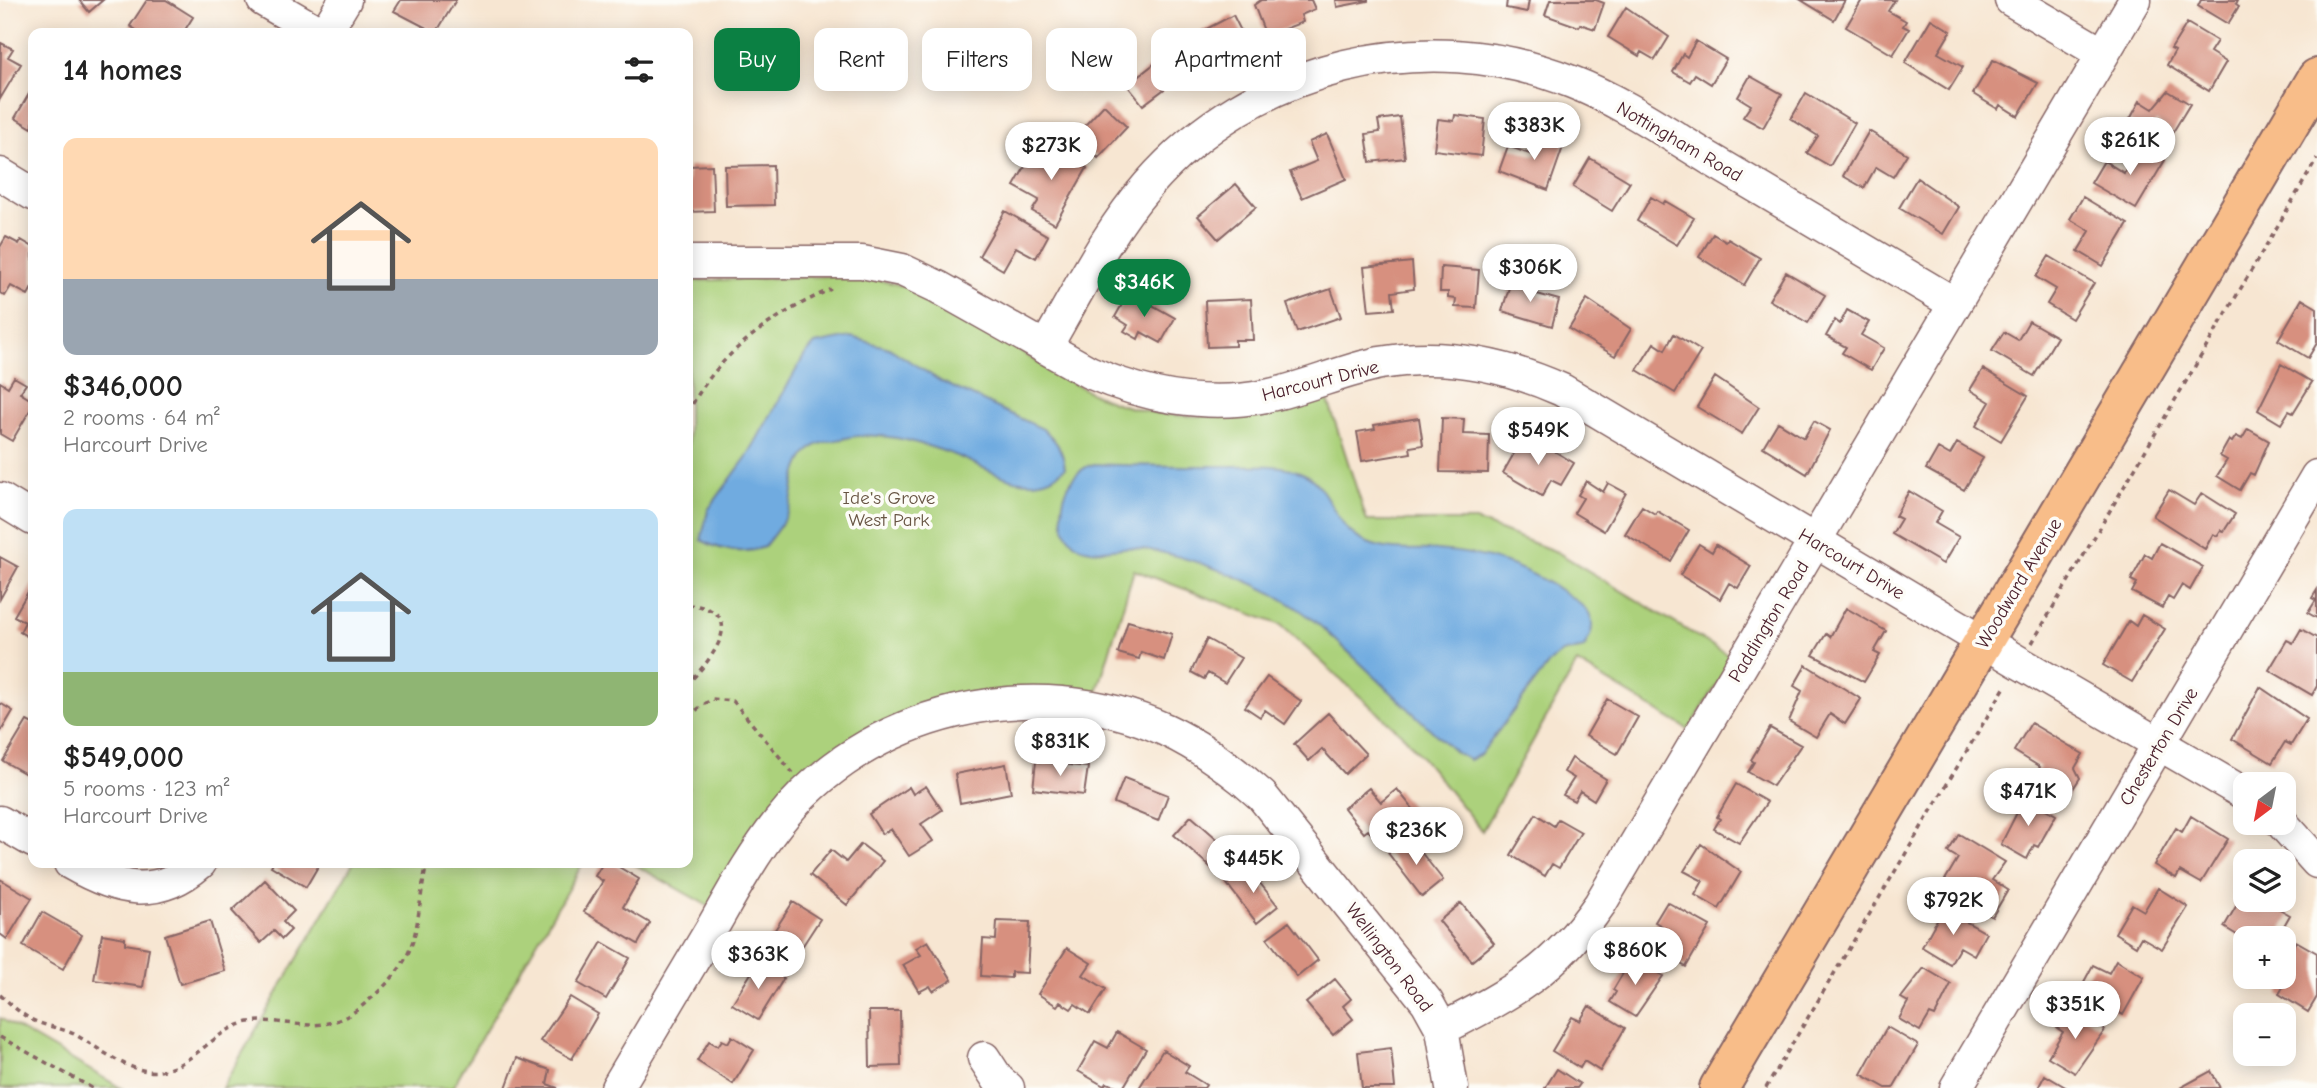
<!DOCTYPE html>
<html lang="en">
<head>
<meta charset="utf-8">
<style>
  :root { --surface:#fff; --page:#f6f6f6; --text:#222; --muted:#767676; --accent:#0b8043 }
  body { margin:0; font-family:"Comic Neue",sans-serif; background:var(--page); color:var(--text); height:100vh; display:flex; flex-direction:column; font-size:26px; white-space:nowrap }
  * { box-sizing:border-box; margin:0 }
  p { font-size:23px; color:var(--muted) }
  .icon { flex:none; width:38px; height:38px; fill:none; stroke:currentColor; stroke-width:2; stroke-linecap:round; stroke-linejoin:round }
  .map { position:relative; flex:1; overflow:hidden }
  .details { position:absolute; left:28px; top:28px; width:665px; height:840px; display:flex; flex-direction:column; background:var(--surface); border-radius:14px; box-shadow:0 4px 18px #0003 }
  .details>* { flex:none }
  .banner { position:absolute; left:714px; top:28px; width:665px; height:63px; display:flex; gap:14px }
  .needle { width:46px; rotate:212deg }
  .controls { position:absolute; left:2233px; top:772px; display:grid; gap:14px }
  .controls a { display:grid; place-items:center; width:63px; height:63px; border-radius:14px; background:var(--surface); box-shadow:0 4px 18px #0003; font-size:35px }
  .price { position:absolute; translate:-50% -60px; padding:0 16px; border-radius:24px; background:#fff; color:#222; font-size:23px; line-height:46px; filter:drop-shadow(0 2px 4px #0008) }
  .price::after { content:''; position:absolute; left:50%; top:42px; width:21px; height:16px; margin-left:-10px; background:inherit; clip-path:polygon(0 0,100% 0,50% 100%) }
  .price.current { background:var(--accent); color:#fff }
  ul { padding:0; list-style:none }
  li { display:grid; align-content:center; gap:14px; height:371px; padding:0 35px }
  li span { display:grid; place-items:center; height:217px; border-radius:14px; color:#555 }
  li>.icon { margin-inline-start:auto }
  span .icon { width:126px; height:126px; fill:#fffc; stroke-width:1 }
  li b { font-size:30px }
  h2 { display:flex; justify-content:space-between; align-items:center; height:84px; padding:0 35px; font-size:30px }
  .pill { padding:0 24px; border-radius:14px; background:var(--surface); box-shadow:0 4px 18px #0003; font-size:24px; line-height:63px }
  .pill.current { background:var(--accent); color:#fff }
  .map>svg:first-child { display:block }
</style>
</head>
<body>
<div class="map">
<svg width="2317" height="1088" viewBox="0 0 2317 1088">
  <rect width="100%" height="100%" fill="#fdfcf7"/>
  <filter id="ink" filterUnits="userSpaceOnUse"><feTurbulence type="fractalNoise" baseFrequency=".0143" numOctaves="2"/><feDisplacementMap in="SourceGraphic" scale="14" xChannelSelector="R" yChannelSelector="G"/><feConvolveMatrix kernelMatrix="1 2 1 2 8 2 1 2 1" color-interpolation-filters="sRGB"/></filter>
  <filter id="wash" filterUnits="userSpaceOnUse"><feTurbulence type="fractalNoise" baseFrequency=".00686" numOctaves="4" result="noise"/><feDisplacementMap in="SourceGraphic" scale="28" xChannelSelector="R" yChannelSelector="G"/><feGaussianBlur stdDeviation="1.57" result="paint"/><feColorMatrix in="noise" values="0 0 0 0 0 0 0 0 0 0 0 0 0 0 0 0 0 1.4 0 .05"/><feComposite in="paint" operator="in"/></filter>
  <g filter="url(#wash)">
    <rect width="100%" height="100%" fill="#f7e6d2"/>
    <path fill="#acd17b" stroke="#7b7853" stroke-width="2" d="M860 275C880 281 903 284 922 293 981 321 1033 364 1092 393 1164 429 1252 417 1327 397L1367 521H1476L1557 552 1733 658 1689 730 1577 663 1482 831 1406 738 1281 625 1134 570 1096 696 874 727 710 907 632 863H688V281Z
      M353 863H583L452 1088H222Z
      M0 1018 121 1088H0Z"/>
    <path fill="#6fabe0" stroke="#5c6586" stroke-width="2" d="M851 337 889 348 942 382 1043 429C1056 440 1063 450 1065 468 1030 501 988 467 952 454 917 442 878 429 842 439 832 441 819 442 812 448 794 464 795 486 790 507 786 521 772 536 764 547 742 555 721 551 701 540L708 510 748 455 804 356 815 344Z
      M1094 464C1138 466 1182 466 1227 466 1250 466 1279 463 1300 472 1333 485 1331 529 1368 543 1389 552 1415 549 1437 550 1486 553 1524 566 1565 593 1590 609 1601 621 1584 648L1562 653 1551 661 1481 754 1469 760 1455 752C1422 722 1390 691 1358 661 1337 641 1314 618 1289 603 1250 579 1179 552 1134 548 1114 546 1090 558 1073 542 1051 521 1064 471 1094 464Z"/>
    <g id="blocks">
      <path fill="#d7907f" d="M79 0H103L89 12Z
        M147 0H166L193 17 183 33H141L130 26Z
        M401 0H456L436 33 394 11Z
        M1261 0H1311L1315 9 1301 15 1303 22 1266 36 1254 5Z
        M1336 0H1368V1L1337 7Z
        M1507 0H1529L1527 12 1506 8Z
        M1550 0H1596L1604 3 1595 29 1580 24 1579 27 1545 15Z
        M1801 0H1845L1834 20Z
        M1862 0H1895L1888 11 1906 21 1903 26 1909 29 1893 55 1846 27Z
        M2201 0H2238L2236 4 2239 6 2228 24 2198 6Z
        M1626 7 1669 37 1655 60 1641 52 1639 56 1608 37Z
        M1233 15 1245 39 1204 61 1191 37Z
        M1931 19 1951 31 1938 53 1963 67 1949 90 1905 63Z
        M2187 23 2217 41 2210 52 2226 62 2209 91 2167 65 2175 51 2171 49Z
        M1696 41 1726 59 1711 84 1695 74 1690 82 1673 72 1683 54 1687 57Z
        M1 43 13 49 8 57 21 64 0 99Z
        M1167 54 1183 75 1143 105 1127 85Z
        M1993 60 2038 83 2018 116 2000 105 1998 109 1973 94Z
        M1750 76 1782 94 1763 128 1743 117 1751 105 1738 97Z
        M33 87V126L32 128 15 118Z
        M2168 91 2190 104 2173 132 2156 122 2149 133 2129 121 2140 101 2153 109Z
        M1806 93 1855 123 1830 166 1807 153 1818 136 1791 119Z
        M1104 105 1127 127 1098 158 1075 136Z
        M1455 115 1485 119 1481 156 1434 150 1438 119 1454 121Z
        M1400 117 1405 158 1370 162 1366 134 1380 132 1378 120Z
        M1869 131 1907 154 1893 177 1876 167 1864 188 1843 176Z
        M1543 133 1565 141 1548 190 1499 171 1508 146 1535 156Z
        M1327 134 1346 179 1302 198 1290 172 1317 161 1309 142Z
        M1045 144 1087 168 1055 224 1032 211 1039 200 1014 186 1029 160 1034 163Z
        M2140 145 2165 160 2136 209 2091 183 2104 161 2124 173Z
        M1590 158 1630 182 1612 211 1573 187Z
        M712 165 714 211 688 212V166Z
        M773 165 774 205 726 206 725 166Z
        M1917 178 1959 207 1943 234 1899 208Z
        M1236 184 1256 207 1218 239 1198 216Z
        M1651 197 1663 204 1665 201 1694 218 1677 245 1637 221Z
        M2083 197 2128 224 2103 266 2078 251 2090 231 2070 219Z
        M1005 211 1048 236 1036 258 1016 247 1003 270 979 256Z
        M1713 234 1726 242 1728 239 1760 258 1744 285 1699 257Z
        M6 237 19 244 21 240 33 247V286L28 295 11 286 5 296 0 293V247Z
        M2049 256 2094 283 2072 319 2047 304 2056 289 2036 277Z
        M1412 262 1414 289 1392 292 1394 309 1369 311 1364 267Z
        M1441 267 1479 270 1476 308 1455 307 1456 299 1448 298V292H1440Z
        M1786 272 1825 295 1808 323 1769 300Z
        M1511 281 1538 288 1537 294 1559 300 1552 326 1502 311Z
        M1331 289 1341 317 1297 332 1287 304Z
        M1129 292 1175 318 1161 343 1141 332 1138 339 1124 331 1128 325 1115 317Z
        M1251 299 1253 340H1235V346L1207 347 1205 301Z
        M1587 299 1631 329 1615 356 1569 329Z
        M2302 299 2317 308V343L2308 358 2278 340Z
        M1847 310 1869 322 1861 335 1884 348 1871 370 1842 353 1846 347 1826 336 1835 320 1840 324Z
        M2029 321 2057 337 2034 376 1992 351 2004 332 2018 340Z
        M1674 334 1701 351 1675 393 1637 370 1654 343 1665 350Z
        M2281 364 2312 382 2293 413 2289 411 2281 424 2258 410Z
        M1983 369 2028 396 2001 441 1976 426 1990 402 1970 390Z
        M14 377 26 384 20 393 33 401V405L12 441 0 434V382L8 387Z
        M1715 377 1759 407 1742 434 1697 407Z
        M1419 418 1423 445 1410 447 1411 453 1362 461 1357 432 1375 429 1374 425Z
        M1442 418 1464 419 1463 434 1489 435 1488 473 1440 472Z
        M1814 421 1830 430 1807 474 1763 447 1778 422 1804 438Z
        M2248 429 2269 441 2254 475 2250 473 2240 490 2217 476 2227 460 2220 456 2229 440 2232 442 2236 436 2242 439Z
        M1521 441 1535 449 1539 442 1574 463 1561 485 1551 480 1542 496 1503 473Z
        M1957 443 1983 458 1964 490 1926 469 1938 448 1950 455Z
        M1586 481 1603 492 1608 483 1626 493 1604 531 1574 513 1583 498 1578 495Z
        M2169 490 2194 505 2202 493 2235 514 2224 531 2221 530 2217 536 2213 534 2205 549 2153 516Z
        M1909 491 1942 511 1935 523 1959 537 1943 564 1892 534 1901 519 1895 516Z
        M1642 506 1655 514 1657 511 1689 530 1671 561 1625 534Z
        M2160 543 2203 567 2190 590 2182 585 2173 600 2168 597 2162 608 2132 592 2137 583 2131 580 2145 554 2152 558Z
        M1699 544 1712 552 1716 545 1751 566 1738 588 1729 583 1720 599 1680 575Z
        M0 557 18 567 0 599Z
        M33 583V637L32 639 20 632 25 622 14 616Z
        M2317 590V618L2308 613 2316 600 2312 598Z
        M1846 608 1886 631 1874 652 1880 655 1864 682 1813 655 1826 634 1830 637Z
        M2142 615 2165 629 2132 682 2103 665 2129 621 2136 626Z
        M1128 621 1172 634 1164 660 1141 652 1139 659 1118 653Z
        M2301 629 2317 638V686L2312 695 2269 670 2287 640 2293 643Z
        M1207 639 1241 658 1225 683 1208 673 1204 679 1191 672Z
        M1806 665 1861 699 1845 724 1830 714 1816 737 1789 721 1802 691 1794 686Z
        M1267 677 1301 701 1285 724 1265 710 1260 717 1245 707Z
        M2260 687 2307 719 2291 745 2285 742 2272 763 2232 739Z
        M1607 699 1638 717 1617 754 1586 736Z
        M0 703 13 711 0 733Z
        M1328 713 1366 754 1345 774 1322 749 1309 761 1294 744Z
        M27 721 33 724V778L3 761Z
        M2031 723 2083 754 2075 768 2080 778 2067 798 2033 778 2040 767 2014 751Z
        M1770 728 1801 745 1773 786 1748 772 1754 762 1751 760Z
        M1572 758 1606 779 1594 800 1580 791 1574 801 1563 795 1574 778 1564 772Z
        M1036 761 1088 767 1084 795 1033 789Z
        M1006 764 1011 793 960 803 955 774Z
        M1124 778 1168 795 1158 821 1114 803Z
        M1736 784 1767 802 1739 843 1714 829 1720 819 1717 817Z
        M926 786 942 810 921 824 933 841 909 856 891 829 882 834 869 814 909 787 913 794Z
        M1369 788 1381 802 1397 789 1414 810 1377 840 1368 830 1364 833 1344 808Z
        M2025 797 2056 815 2038 847 2034 845 2027 859 2001 844Z
        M1536 814 1554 826 1558 819 1581 832 1559 868 1552 864 1545 876 1511 855Z
        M1191 816 1232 852 1215 871 1174 835Z
        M2191 816 2228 839 2201 883 2180 871 2176 878 2154 865 2176 828 2182 832Z
        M1959 834 2005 862 1992 880 2008 890 1992 917 1971 905 1975 898 1945 880 1958 858 1948 852Z
        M1409 837 1443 880 1422 897 1388 853Z
        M861 844 883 861 847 905 810 875 831 850 846 862Z
        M1701 844 1741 872 1719 909 1695 895 1703 881 1684 871Z
        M273 863H320L306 887 271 866Z
        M603 863H612L639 879 623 907 650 923 638 944 584 912 603 881 595 876Z
        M1248 868 1278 906 1257 923 1227 884Z
        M0 879 32 898 7 939 0 934Z
        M265 880 294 911 283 922 291 930 282 939 274 931 261 943 232 911Z
        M2158 888 2188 907 2162 949 2141 937 2136 946 2115 933 2132 904 2144 911Z
        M2245 891V900H2280L2276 907 2290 915 2277 938H2245V940L2224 927Z
        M793 902 820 919 796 956 769 939Z
        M1667 902 1710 926 1686 967 1650 947 1662 926 1655 922Z
        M1461 903 1494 943 1472 961 1439 921Z
        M1943 909 1986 933 1974 955 1960 947 1950 964 1922 947Z
        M42 912 82 935 63 969 23 946Z
        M210 921 225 971 180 984 165 935Z
        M997 921 1030 922 1027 973 1011 972V978L981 976 983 939 996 940Z
        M1289 922 1318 960 1297 977 1267 938Z
        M102 934 125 938V944L149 948 143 987 94 980Z
        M928 941 952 980 933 991 930 986 919 992 903 965 921 955 916 948Z
        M2296 941 2317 953V997L2308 1012 2279 994 2289 977 2284 974V962Z
        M602 942 630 958 606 999 578 983Z
        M1067 948 1091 963 1083 975 1106 989 1090 1014 1075 1004 1071 1009 1060 1002 1057 1006 1038 994Z
        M1632 958 1663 976 1635 1017 1610 1002 1616 992 1613 990Z
        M2116 960 2144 977 2123 1015 2079 991 2093 965 2109 973Z
        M758 962 784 978 758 1020 732 1004Z
        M1924 968 1951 984 1935 1016 1930 1014 1920 1031 1899 1019 1908 1002 1901 998Z
        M1335 979 1351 999 1343 1006 1353 1019 1333 1035 1306 1003Z
        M570 997 598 1014 572 1059 540 1041Z
        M1589 1006 1625 1028 1600 1071 1584 1061 1580 1068 1552 1051 1572 1017 1580 1021Z
        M2069 1008 2105 1030 2075 1073 2048 1057 2063 1032 2057 1028Z
        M869 1011H900L901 1066 870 1067Z
        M1887 1027 1918 1045 1893 1088H1886L1861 1074Z
        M1117 1032 1146 1049 1123 1088 1106 1083 1104 1086 1078 1071 1095 1041 1108 1048Z
        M732 1036 754 1050 733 1084 697 1061 709 1041 718 1046 722 1040 728 1043Z
        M1391 1048 1395 1088H1362L1358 1052Z
        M1163 1050 1189 1066 1185 1072 1206 1085 1204 1088H1139Z
        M517 1058 550 1070 547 1084 558 1088H506Z
        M1557 1069 1580 1084 1577 1088H1545Z
        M2211 1071 2220 1088H2180Z
        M2045 1075 2067 1088H2038Z"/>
    </g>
  </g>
  <g filter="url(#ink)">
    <use href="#blocks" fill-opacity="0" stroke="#876565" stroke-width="2"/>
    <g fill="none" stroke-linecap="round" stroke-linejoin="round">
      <g stroke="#876565" stroke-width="35">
        <path id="minor" d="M263 0 320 33
          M2011 0 2103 54
          M325 33 345 0
          M0 174 33 194
          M688 262H862L902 270 938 287 1089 372C1144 396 1206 408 1266 396 1305 388 1341 371 1380 363 1443 352 1504 364 1562 390L2020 663 2245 794
          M1045 348C1077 294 1106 233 1148 185 1252 65 1424 23 1572 82 1621 101 1667 133 1712 160 1793 208 1874 256 1955 304
          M0 499 33 519
          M0 822 33 841
          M2281 822 2317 862
          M70 863C117 890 156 901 200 863
          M1442 1029C1513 992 1553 972 1600 904L2135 0
          M984 1058 999 1081 1008 1088
          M617 1088C649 1035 680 981 712 928 732 893 752 856 777 824 865 710 1034 669 1166 730 1202 747 1232 769 1262 796L1427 1002 1442 1029 1452 1088
          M1956 1088 2317 476"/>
      </g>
      <g stroke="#876565" stroke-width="42">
        <path id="major" d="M1719 1088 2317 78"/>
      </g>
      <path stroke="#876565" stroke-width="3.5" stroke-dasharray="5 5" stroke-linecap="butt" d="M688 413C717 353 772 316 831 289
        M688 606C696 604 702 607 710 610 742 624 704 668 688 683
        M2032 643 2317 159
        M688 716 712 699 733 701 793 773
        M0 995C9 1002 18 1012 29 1018 42 1026 59 1027 74 1034 102 1049 137 1082 171 1068 200 1057 218 1028 249 1022 273 1018 299 1028 323 1024 342 1021 356 1012 369 1000 425 953 413 927 427 863
        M0 1037 92 1088
        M1766 1088 2006 685"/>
      <use href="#minor" stroke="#fff" stroke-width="32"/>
      <use href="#major" stroke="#f8bd89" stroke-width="38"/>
    </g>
  </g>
  <g text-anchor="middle" stroke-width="7" stroke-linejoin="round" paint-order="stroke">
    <g font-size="19" fill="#4a1f2b" stroke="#fdfcf7">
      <text transform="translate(1680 141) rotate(30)" y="7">Nottingham Road</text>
      <text transform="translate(1320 380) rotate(-14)" y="7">Harcourt Drive</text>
      <text transform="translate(1852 563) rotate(31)" y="7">Harcourt Drive</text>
      <text transform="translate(2018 583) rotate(-59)" y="7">Woodward Avenue</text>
      <text transform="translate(1768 621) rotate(-59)" y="7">Paddington Road</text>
      <text transform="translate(2158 746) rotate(-59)" y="7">Chesterton Drive</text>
      <text transform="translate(1390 957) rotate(53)" y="7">Wellington Road</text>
    </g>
    <g font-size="19" fill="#675443" stroke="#fdfcf7">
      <text x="889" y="504">Ide's Grove<tspan x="889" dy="22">West Park</tspan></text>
    </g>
  </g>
</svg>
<div class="controls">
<a><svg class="needle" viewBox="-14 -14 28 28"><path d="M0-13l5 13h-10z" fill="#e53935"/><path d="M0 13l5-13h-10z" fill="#767676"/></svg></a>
<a><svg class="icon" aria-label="layers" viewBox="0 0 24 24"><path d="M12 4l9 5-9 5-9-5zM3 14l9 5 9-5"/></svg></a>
<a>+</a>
<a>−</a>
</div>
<b class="price" style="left:1534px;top:162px">$383K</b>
<b class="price" style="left:2130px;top:177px">$261K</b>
<b class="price" style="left:1051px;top:182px">$273K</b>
<b class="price" style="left:1530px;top:304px">$306K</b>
<b class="price current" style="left:1144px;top:319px">$346K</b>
<b class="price" style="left:1538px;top:467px">$549K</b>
<b class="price" style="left:1060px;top:778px">$831K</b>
<b class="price" style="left:2028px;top:828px">$471K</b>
<b class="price" style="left:1416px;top:867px">$236K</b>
<b class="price" style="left:1253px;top:895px">$445K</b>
<b class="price" style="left:1953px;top:937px">$792K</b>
<b class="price" style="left:1635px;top:987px">$860K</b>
<b class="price" style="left:758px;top:991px">$363K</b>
<b class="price" style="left:2075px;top:1041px">$351K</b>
<div class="banner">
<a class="pill current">Buy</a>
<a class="pill">Rent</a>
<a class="pill">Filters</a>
<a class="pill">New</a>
<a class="pill">Apartment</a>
</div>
<section class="details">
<h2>14 homes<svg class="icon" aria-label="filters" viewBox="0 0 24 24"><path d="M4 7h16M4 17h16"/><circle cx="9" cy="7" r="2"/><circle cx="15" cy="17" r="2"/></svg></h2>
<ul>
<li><span style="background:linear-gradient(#ffd9b3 65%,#9aa5b1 0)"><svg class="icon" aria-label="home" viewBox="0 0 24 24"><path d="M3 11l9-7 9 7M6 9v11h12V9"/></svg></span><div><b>$346,000</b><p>2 rooms · 64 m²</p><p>Harcourt Drive</p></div></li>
<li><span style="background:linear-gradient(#bfe0f5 75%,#8fb573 0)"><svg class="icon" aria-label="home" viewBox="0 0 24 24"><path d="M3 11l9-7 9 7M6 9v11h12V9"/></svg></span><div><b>$549,000</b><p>5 rooms · 123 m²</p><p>Harcourt Drive</p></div></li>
</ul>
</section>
</div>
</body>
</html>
